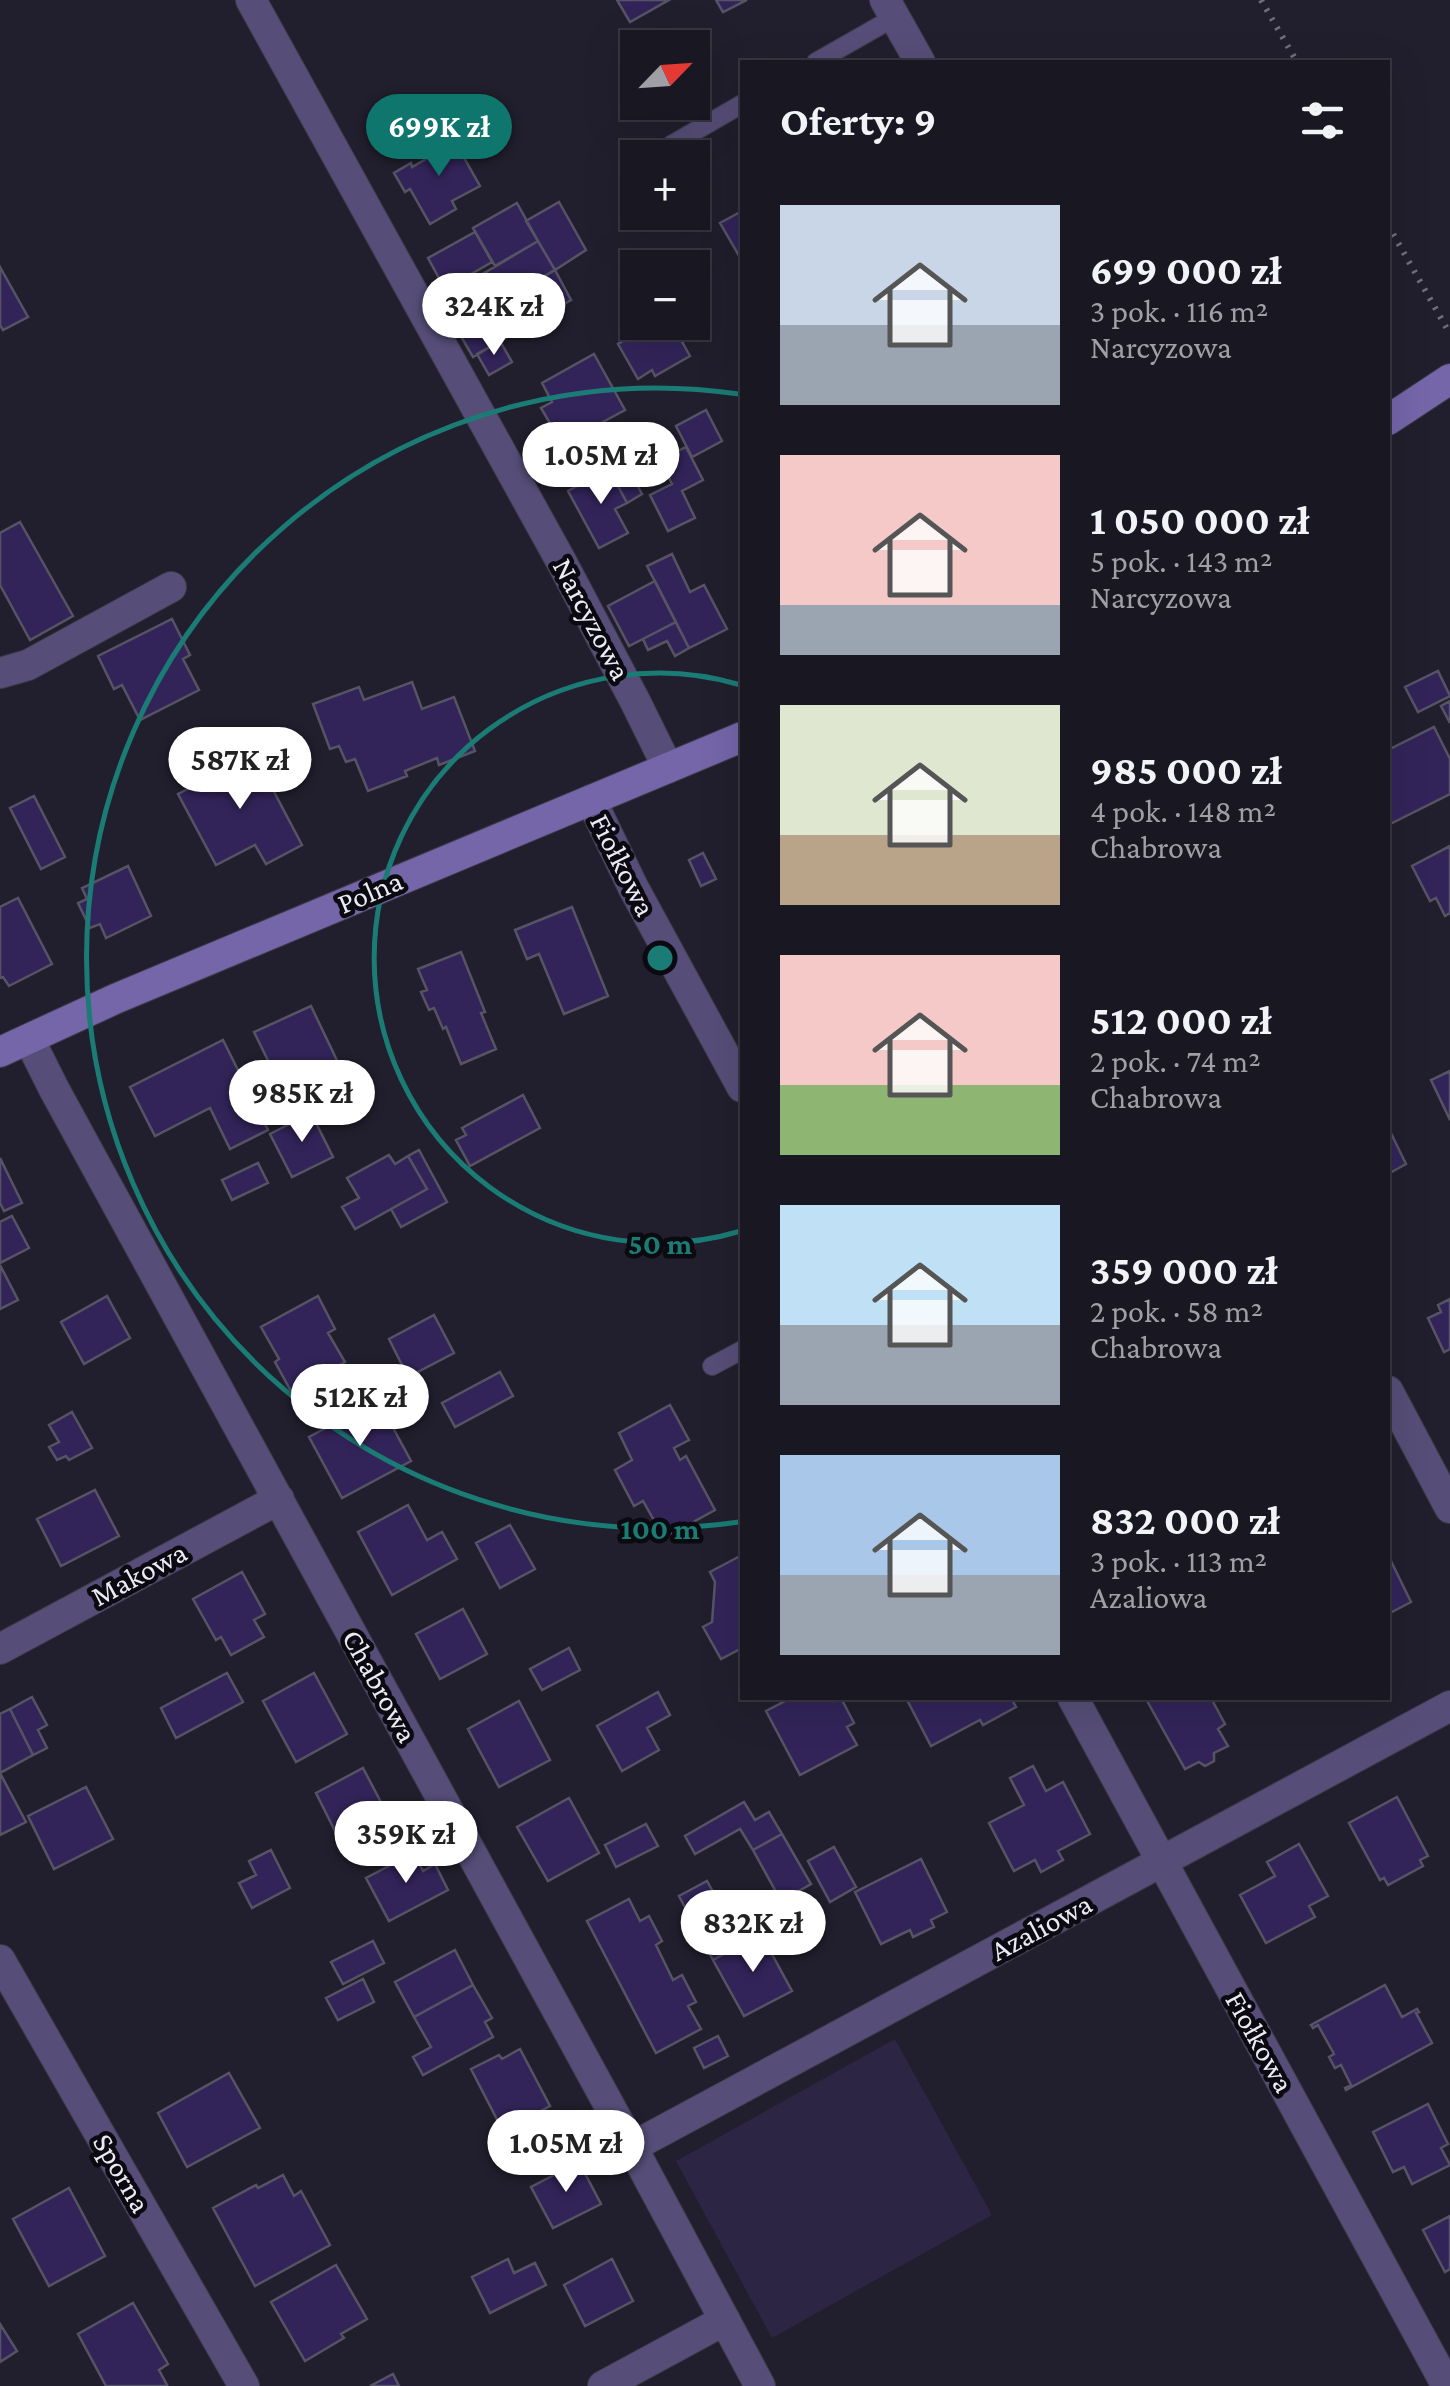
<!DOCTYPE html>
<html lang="pl">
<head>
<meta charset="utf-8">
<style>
  :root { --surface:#191722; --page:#22202a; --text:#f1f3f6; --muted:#9f9fa5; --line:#373640; --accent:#0f766e }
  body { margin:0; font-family:"Crimson Pro",serif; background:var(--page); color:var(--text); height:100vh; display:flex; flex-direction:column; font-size:38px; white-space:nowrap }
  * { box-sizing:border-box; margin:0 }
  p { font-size:32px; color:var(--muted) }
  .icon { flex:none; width:55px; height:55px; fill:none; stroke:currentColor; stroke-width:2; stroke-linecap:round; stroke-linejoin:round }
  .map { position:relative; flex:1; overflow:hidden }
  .details { position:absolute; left:740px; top:60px; width:650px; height:1640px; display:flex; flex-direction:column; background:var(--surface); border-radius:0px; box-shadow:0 10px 40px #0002,0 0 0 2px var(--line) }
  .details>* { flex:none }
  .needle { width:65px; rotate:65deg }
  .tools { position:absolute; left:620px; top:30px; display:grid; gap:20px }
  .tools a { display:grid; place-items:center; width:90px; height:90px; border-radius:0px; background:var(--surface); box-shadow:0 10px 40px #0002,0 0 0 2px var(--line); font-size:50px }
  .price { position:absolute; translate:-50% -85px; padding:0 22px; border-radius:35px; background:#fff; color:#222; font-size:32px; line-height:65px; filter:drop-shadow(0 2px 5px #0008) }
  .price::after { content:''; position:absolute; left:50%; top:60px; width:30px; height:22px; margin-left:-15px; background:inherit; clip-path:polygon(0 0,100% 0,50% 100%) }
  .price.current { background:var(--accent); color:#fff }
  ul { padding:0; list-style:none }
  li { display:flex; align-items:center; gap:30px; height:250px; padding:0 40px }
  li span { display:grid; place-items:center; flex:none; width:280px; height:200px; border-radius:0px; color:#555 }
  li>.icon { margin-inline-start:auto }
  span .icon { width:120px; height:120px; fill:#fffc; stroke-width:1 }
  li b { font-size:42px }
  h2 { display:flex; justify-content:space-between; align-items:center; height:120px; padding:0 40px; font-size:42px }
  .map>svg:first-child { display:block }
</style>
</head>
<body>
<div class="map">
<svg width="1450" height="2386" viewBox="0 0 1450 2386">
  <rect width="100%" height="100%" fill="#211f2d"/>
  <path fill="#2c2544" d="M895 2039 992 2215 772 2338 676 2161Z"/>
  <path fill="#322459" stroke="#565464" stroke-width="2.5" d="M617 0H669L630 22Z
    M716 0H747L723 12Z
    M450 133 480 186 452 201 456 209 430 224 410 189 405 192 394 173 411 163 412 167 426 159 421 150Z
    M559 202 586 250 555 270 526 221Z
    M517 203 538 241 495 266 473 228Z
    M742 211V261L720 223Z
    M475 232 492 262 445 289 428 258Z
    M538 241 555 270 502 300 486 272Z
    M0 267 28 317 3 330 0 325Z
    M555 270 571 300 507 337 493 311 504 304 502 300Z
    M486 272 504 304 493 311 507 337 473 357 439 299Z
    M638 312V322H671L690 356 655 376 652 370 638 379 618 344 633 335 624 320Z
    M500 341 512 362 489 375 477 354Z
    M594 354 625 410 562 444 541 408 552 402 542 383Z
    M706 410 722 441 692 457 676 426Z
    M614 428 627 455 603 468 589 441Z
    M686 447 703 480 682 491 695 518 668 531 650 495 672 484 660 460Z
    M624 461 642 494 627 503 609 469Z
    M609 469 627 503 615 509 628 533 599 548 568 491Z
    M20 522 73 616 30 640 0 585V533Z
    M672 554 690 592 704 585 727 629 689 648 647 566Z
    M655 581 676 622 629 646 608 606Z
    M172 619 190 655 183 659 199 690 140 720 122 685 114 689 98 656Z
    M676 622 689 648 675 656 667 641 648 650 643 639Z
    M1438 671 1450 696 1418 712 1405 687Z
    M412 682 422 709 454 697 475 751 439 765 437 758 405 771 407 776 368 791 355 759 346 762 339 746 330 749 313 704 359 687 364 700Z
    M1450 701V723L1441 706Z
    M1434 727 1450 759V794L1390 824 1388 820V750Z
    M251 748 302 845 266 864 255 845 216 865 178 794 213 776 209 770Z
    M34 796 65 857 41 869 10 808Z
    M1450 846V913L1445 916 1436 898 1430 901 1412 866Z
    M703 853 716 879 701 886 689 860Z
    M128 866 151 916 106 938 100 924 90 928 78 903 87 899 82 888Z
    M18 898 52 964 9 986 3 977 0 978V907Z
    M572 907 608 996 564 1014 539 954 527 959 515 930Z
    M461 952 485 1012 481 1013 496 1049 461 1064 446 1027 443 1029 434 1008 429 1010 421 992 427 990 418 969Z
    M311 1006 353 1094 320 1109 307 1079 283 1091 254 1032Z
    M223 1040 268 1130 230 1149 210 1108 155 1136 130 1087Z
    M1450 1071V1120L1431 1080Z
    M523 1095 540 1128 470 1166 456 1140 466 1135 462 1128Z
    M311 1113 333 1157 292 1177 270 1134Z
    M1388 1127 1406 1164 1388 1174Z
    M419 1150 447 1202 401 1227 391 1209 427 1189 408 1156Z
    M389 1155 395 1164 408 1156 427 1189 355 1229 342 1207 359 1198 347 1178Z
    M0 1158 22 1203 4 1211 0 1203Z
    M258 1163 268 1183 232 1200 222 1180Z
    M12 1216 29 1248 0 1263V1222Z
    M0 1265 18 1300 0 1309Z
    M107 1296 130 1338 84 1364 61 1322Z
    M318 1296 335 1329 328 1333 345 1362 291 1391 275 1362 279 1359 261 1327Z
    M1450 1299V1349L1444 1352 1428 1318 1441 1312 1438 1305Z
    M434 1315 454 1353 408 1377 389 1339Z
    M500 1372 513 1396 455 1427 442 1403Z
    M378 1400 411 1461 342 1498 309 1437Z
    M670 1405 689 1440 674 1448 680 1460 686 1456 715 1510 664 1538 643 1501 634 1506 615 1470 632 1460 619 1433Z
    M72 1412 92 1448 69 1460 66 1456 57 1460 49 1447 59 1442 49 1425Z
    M95 1490 119 1536 61 1566 37 1519Z
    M408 1505 427 1540 442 1532 457 1559 392 1595 358 1532Z
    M510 1525 535 1569 500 1588 476 1543Z
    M742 1555V1648L721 1659 703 1627 712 1622 715 1582 710 1572Z
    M1388 1555 1411 1602 1388 1614Z
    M242 1572 265 1614 254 1620 264 1637 231 1655 221 1637 216 1640 193 1599Z
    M463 1609 487 1654 440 1679 416 1634Z
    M569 1648 580 1670 542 1690 530 1669Z
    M227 1673 243 1702 176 1738 161 1708Z
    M314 1673 347 1734 296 1762 263 1701Z
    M658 1692 670 1715 647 1728 659 1750 622 1771 597 1726Z
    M32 1697 47 1725 38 1730 47 1748 33 1755 10 1709Z
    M791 1698H831L833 1701 841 1698 854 1723 847 1727 857 1745 800 1775 766 1711Z
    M906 1698H1011L1016 1707 983 1725 980 1720 931 1746Z
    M1149 1698H1211L1225 1724 1218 1729 1228 1746 1214 1753V1761L1205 1766 1199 1762 1185 1769 1146 1699Z
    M519 1701 550 1760 499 1787 468 1729Z
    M10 1709 33 1755 0 1773V1714Z
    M1033 1766 1046 1791 1063 1782 1090 1834 1058 1851 1063 1860 1041 1872 1035 1860 1014 1871 989 1823 1024 1805 1010 1778Z
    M363 1768 384 1808 336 1833 316 1793Z
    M0 1773 26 1822 0 1835Z
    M86 1787 113 1839 54 1869 28 1816Z
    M1397 1797 1428 1856 1420 1860 1423 1866 1388 1885 1384 1878 1380 1880 1349 1823Z
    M569 1798 599 1853 548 1881 517 1827Z
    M744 1802 755 1820 769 1812 782 1834 753 1850 740 1829 695 1854 685 1836Z
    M646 1824 658 1846 616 1867 605 1845Z
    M782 1834 811 1884 781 1901 753 1850Z
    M1299 1844 1328 1896 1309 1906 1315 1917 1266 1943 1240 1895 1275 1876 1267 1862Z
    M834 1847 856 1887 830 1902 808 1861Z
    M271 1850 290 1888 252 1908 239 1883 256 1875 249 1861Z
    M414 1853 423 1871 435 1864 448 1890 389 1921 366 1878Z
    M921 1859 947 1912 931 1920 934 1927 913 1937 910 1930 881 1944 855 1892Z
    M707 1881 742 1944 713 1960 679 1896Z
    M629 1899 640 1921 649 1916 662 1941 656 1945 673 1980 682 1975 696 2002 688 2006 701 2029 656 2053 587 1921Z
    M761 1934 792 1991 744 2016 713 1960Z
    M373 1941 384 1963 343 1984 331 1962Z
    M455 1950 473 1985 414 2017 395 1982Z
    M363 1979 374 2002 338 2020 326 1998Z
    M473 1985 492 2018 485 2022 493 2037 423 2075 413 2057 431 2047 414 2017Z
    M1385 1985 1402 2017 1417 2009 1419 2012 1416 2013 1432 2043 1346 2090 1345 2088 1351 2085 1341 2065 1335 2068 1329 2057 1334 2054 1318 2025 1313 2028 1311 2025Z
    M718 2036 728 2056 704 2068 694 2048Z
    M520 2049 550 2106 503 2131 471 2069 499 2055 502 2059Z
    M229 2073 260 2128 187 2167 158 2113Z
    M1428 2104 1448 2144 1441 2148 1450 2165 1412 2184 1404 2167 1393 2172 1373 2132Z
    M579 2162 601 2204 553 2228 531 2187Z
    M283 2175 294 2196 301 2191 330 2245 255 2286 213 2208 256 2185 258 2188Z
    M69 2188 105 2256 49 2286 13 2219Z
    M1450 2216V2269L1445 2272 1423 2230Z
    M508 2259 514 2273 535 2263 546 2285 490 2313 472 2277Z
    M612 2259 633 2301 585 2326 564 2285Z
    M336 2265 367 2319 341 2334 344 2338 305 2361 271 2302Z
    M133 2303 168 2364 159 2370 167 2385 165 2386H106L78 2334Z
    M0 2324 17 2351 0 2362Z
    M393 2374 399 2386H370Z"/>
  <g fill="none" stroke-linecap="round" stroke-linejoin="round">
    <g stroke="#3d3b49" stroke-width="20">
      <path id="lane" d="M816 62 895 17
        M671 145 742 104
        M712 1366 742 1350"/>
    </g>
    <g stroke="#3d3b49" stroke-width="32">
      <path id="street" d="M251 0 561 561 635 701 668 768
        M885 0 920 62
        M0 673 28 665 171 587
        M591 800 633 887 742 1087
        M29 1039 54 1089 632 2147 760 2386
        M1388 1391 1450 1508
        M0 1649 279 1499
        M1073 1698 1447 2386
        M0 1960 244 2386
        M632 2147 1450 1706
        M603 2386 725 2320"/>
    </g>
    <g stroke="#3d3b49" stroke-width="32">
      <path id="secondary" d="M1388 420 1450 379
        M0 1052 115 999 742 737"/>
    </g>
    <path stroke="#706e7b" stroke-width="6" stroke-dasharray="2.5 8" stroke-linecap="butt" d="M1261 0 1297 62
      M1388 225 1450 334"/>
    <use href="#lane" stroke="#564e78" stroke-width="18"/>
    <use href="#street" stroke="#564e78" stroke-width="30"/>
    <use href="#secondary" stroke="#7466a9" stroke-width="30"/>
  </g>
  <g fill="none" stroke="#1a7c75" stroke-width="5">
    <path d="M741 1231A285 285 0 1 1 741 685"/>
    <path d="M739 1522A570 570 0 1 1 739 394"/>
  </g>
  <g text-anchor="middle" stroke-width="9" stroke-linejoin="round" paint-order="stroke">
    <g font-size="30" fill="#eceaf4" stroke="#0b0a10">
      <text transform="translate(592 619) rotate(62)" y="10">Narcyzowa</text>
      <text transform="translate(623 865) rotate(63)" y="10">Fiołkowa</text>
      <text transform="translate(370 892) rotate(-23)" y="10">Polna</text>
      <text transform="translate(139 1574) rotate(-28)" y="10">Makowa</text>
      <text transform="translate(380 1686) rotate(61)" y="10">Chabrowa</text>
      <text transform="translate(1041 1927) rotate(-28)" y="10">Azaliowa</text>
      <text transform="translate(1260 2042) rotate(61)" y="10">Fiołkowa</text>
      <text transform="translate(122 2173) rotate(60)" y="10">Sporna</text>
    </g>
  </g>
  <circle cx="660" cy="958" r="15" fill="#1a7c75" stroke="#0b0a10" stroke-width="5"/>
  <g font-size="30" text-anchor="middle" font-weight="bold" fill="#1a7c75" stroke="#0b0a10" stroke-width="9" stroke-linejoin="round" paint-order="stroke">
    <text x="660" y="1254">50 m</text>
    <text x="660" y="1539">100 m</text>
  </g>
</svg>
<div class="tools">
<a><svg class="needle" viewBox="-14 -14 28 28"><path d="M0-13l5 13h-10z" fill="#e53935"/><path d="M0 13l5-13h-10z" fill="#9f9fa5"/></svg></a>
<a>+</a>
<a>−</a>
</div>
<b class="price current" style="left:439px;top:179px">699K zł</b>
<b class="price" style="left:494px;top:358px">324K zł</b>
<b class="price" style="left:601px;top:507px">1.05M zł</b>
<b class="price" style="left:240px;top:812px">587K zł</b>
<b class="price" style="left:302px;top:1145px">985K zł</b>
<b class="price" style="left:360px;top:1449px">512K zł</b>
<b class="price" style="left:406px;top:1886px">359K zł</b>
<b class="price" style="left:753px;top:1975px">832K zł</b>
<b class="price" style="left:566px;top:2195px">1.05M zł</b>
<section class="details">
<h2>Oferty: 9<svg class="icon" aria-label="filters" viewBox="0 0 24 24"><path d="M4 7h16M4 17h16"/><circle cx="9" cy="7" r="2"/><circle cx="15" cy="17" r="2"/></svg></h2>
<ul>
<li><span style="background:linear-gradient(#c9d6e8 60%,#9aa5b1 0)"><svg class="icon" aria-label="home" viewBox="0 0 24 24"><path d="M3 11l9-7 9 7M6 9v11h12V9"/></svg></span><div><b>699 000 zł</b><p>3 pok. · 116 m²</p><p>Narcyzowa</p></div></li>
<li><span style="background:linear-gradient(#f6c9c9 75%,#9aa5b1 0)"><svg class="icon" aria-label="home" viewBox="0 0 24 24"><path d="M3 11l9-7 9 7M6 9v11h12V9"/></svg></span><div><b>1 050 000 zł</b><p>5 pok. · 143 m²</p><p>Narcyzowa</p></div></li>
<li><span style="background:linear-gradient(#dfe7d0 65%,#b9a48a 0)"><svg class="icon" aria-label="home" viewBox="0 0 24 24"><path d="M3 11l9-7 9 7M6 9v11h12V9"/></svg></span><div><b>985 000 zł</b><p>4 pok. · 148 m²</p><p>Chabrowa</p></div></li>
<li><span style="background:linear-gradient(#f6c9c9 65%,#8fb573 0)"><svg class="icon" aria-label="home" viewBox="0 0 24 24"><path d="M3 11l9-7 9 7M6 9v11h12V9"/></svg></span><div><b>512 000 zł</b><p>2 pok. · 74 m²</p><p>Chabrowa</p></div></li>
<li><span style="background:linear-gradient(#bfe0f5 60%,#9aa5b1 0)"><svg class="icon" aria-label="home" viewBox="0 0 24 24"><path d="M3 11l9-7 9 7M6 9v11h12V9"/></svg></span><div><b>359 000 zł</b><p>2 pok. · 58 m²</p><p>Chabrowa</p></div></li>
<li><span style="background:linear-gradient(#a9c7e8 60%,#9aa5b1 0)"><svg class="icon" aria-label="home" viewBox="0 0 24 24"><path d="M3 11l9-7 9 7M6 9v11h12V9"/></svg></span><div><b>832 000 zł</b><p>3 pok. · 113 m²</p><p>Azaliowa</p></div></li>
</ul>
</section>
</div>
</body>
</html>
